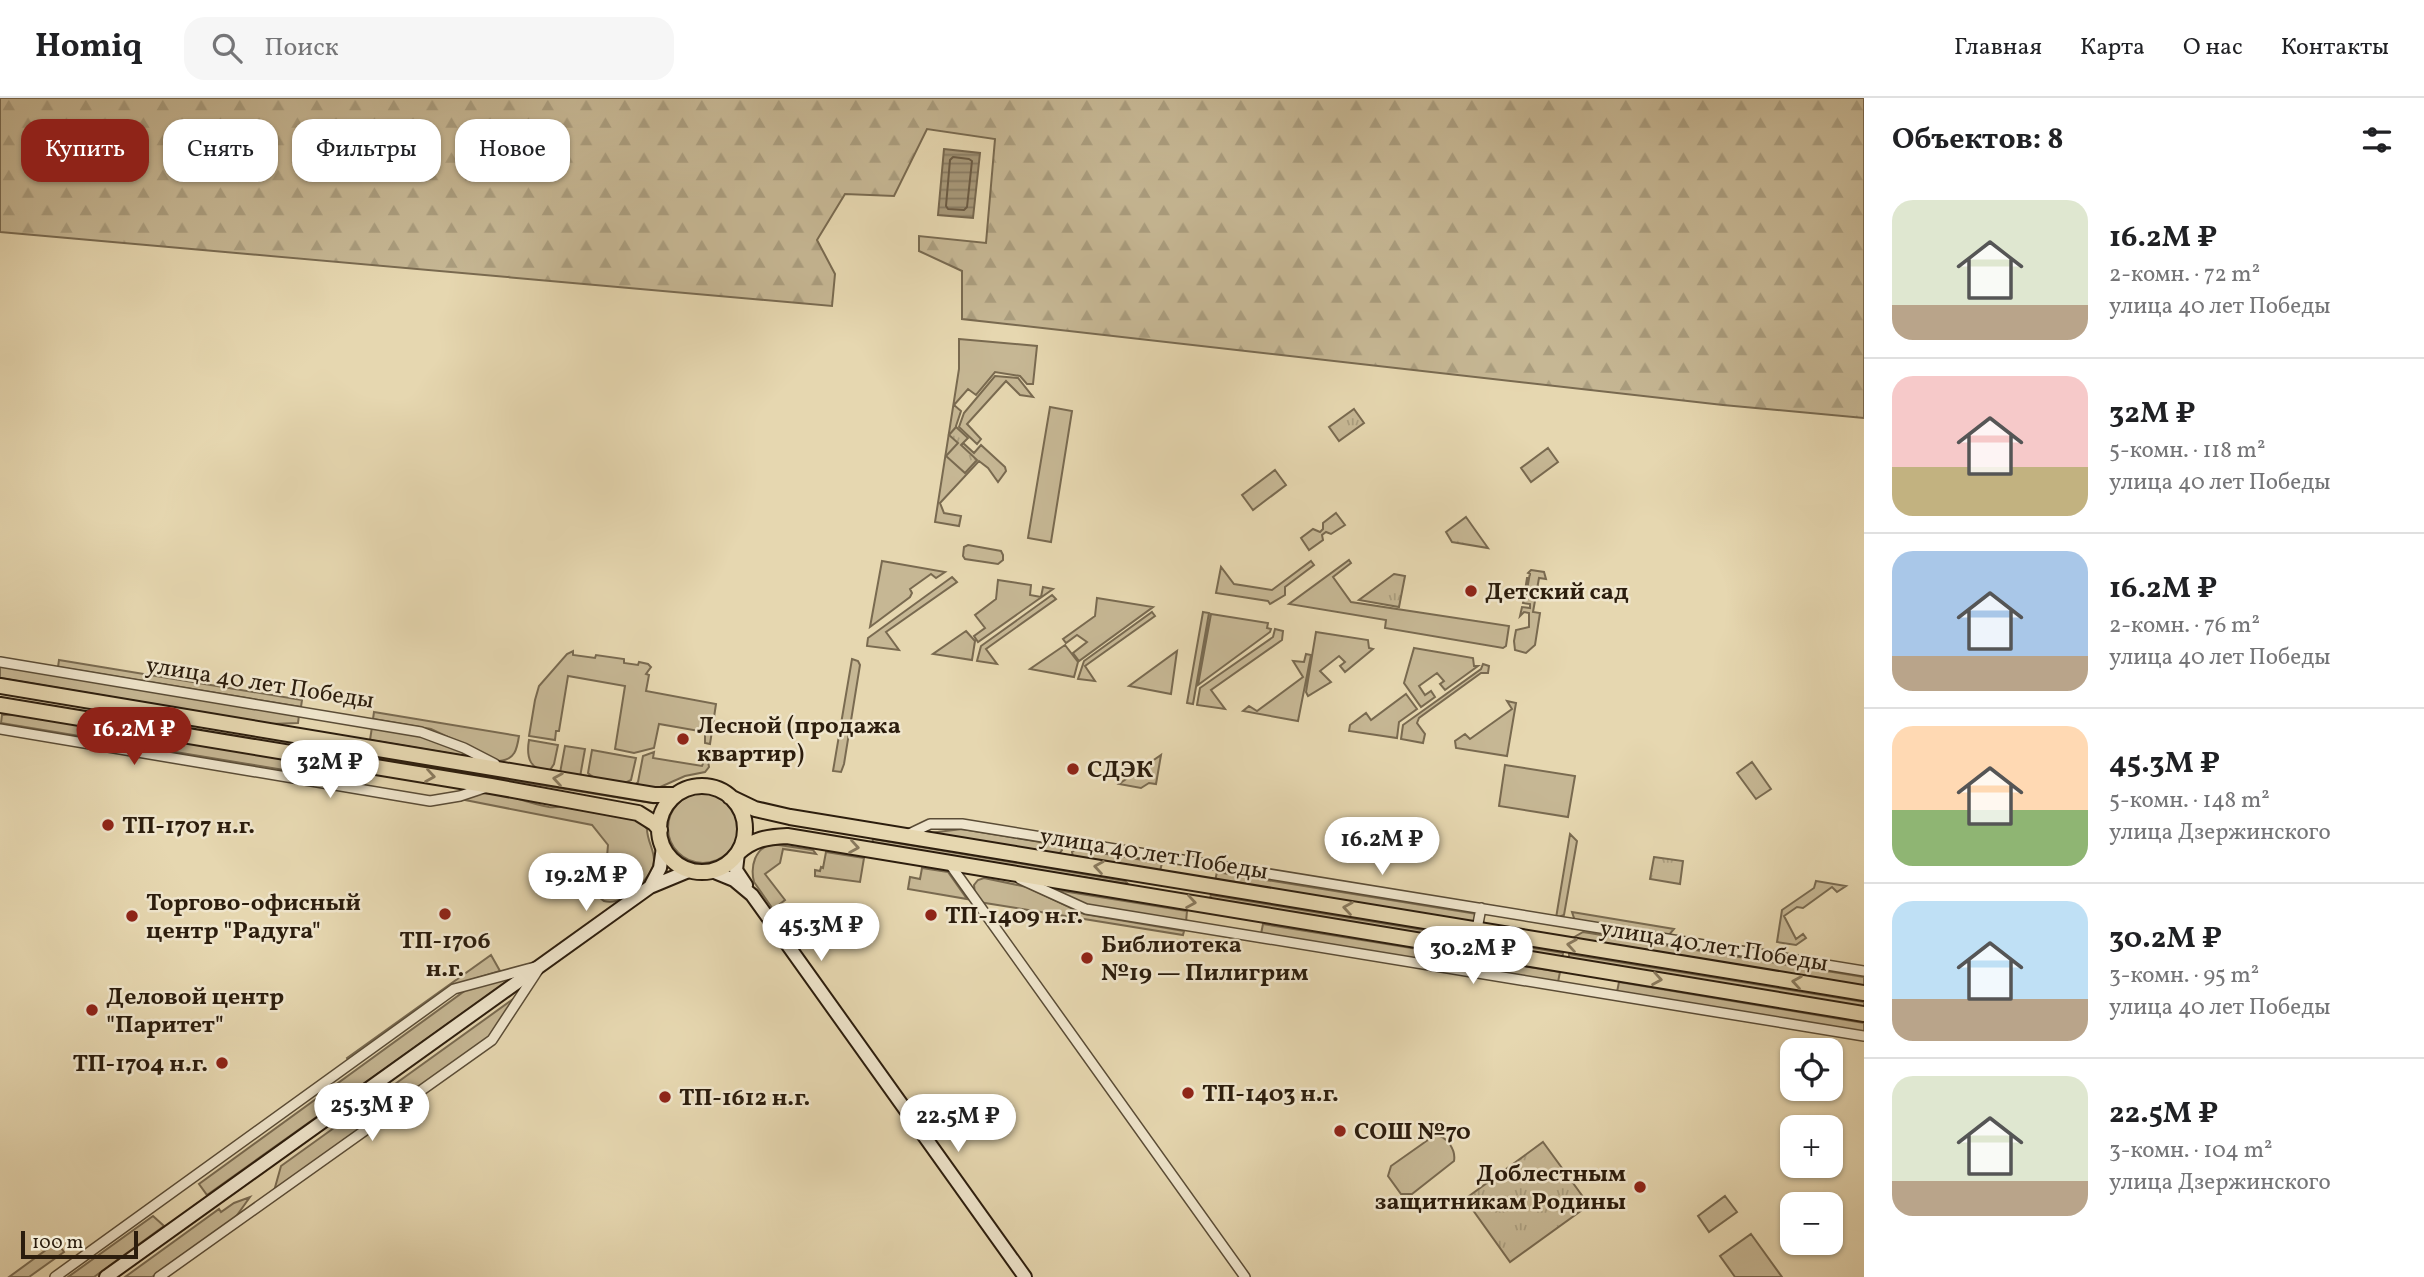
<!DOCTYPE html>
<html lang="ru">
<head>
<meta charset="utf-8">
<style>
  :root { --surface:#fff; --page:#f6f6f6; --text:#202124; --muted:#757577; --line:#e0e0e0; --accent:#8f2418 }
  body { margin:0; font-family:Vollkorn,serif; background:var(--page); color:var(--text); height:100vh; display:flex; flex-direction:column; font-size:26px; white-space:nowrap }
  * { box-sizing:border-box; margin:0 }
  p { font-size:23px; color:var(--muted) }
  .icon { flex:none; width:38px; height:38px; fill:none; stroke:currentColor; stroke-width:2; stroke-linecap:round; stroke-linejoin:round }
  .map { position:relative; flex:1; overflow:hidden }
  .side { display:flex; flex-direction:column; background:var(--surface); width:560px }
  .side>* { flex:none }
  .hud { position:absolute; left:21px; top:21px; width:665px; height:63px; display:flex; gap:14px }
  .fabs { position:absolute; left:1780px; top:940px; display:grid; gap:14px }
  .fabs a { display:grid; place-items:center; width:63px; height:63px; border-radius:14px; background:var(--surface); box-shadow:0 2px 5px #0004; font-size:35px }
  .scale { position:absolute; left:21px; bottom:18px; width:117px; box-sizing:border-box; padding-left:7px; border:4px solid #2c1d0d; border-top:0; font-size:19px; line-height:24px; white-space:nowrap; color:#2c1d0d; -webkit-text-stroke:5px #efe5cc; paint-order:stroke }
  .price { position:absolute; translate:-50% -60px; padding:0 16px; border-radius:24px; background:#fff; color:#222; font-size:23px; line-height:46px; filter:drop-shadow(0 2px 4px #0008) }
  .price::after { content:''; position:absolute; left:50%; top:42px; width:21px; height:16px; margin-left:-10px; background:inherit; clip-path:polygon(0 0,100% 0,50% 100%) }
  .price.selected { background:var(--accent); color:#fff }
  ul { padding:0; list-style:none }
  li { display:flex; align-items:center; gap:21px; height:175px; padding:0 28px }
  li+li { border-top:2px solid var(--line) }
  li span { display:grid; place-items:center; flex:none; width:196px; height:140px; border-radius:21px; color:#555 }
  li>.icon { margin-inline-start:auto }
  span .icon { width:84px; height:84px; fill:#fffc; stroke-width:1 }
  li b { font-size:30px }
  h2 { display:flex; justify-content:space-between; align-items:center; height:84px; padding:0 28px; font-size:30px }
  .pill { padding:0 24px; border-radius:21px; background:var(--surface); box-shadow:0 2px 5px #0004; font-size:24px; line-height:63px }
  .pill.selected { background:var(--accent); color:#fff }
  header { display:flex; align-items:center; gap:42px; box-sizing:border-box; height:98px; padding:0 35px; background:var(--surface); border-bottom:2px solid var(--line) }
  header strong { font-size:33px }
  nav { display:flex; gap:38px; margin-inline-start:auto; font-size:24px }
  .search { width:490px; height:63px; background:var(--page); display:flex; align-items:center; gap:18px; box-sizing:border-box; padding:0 24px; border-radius:21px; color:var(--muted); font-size:26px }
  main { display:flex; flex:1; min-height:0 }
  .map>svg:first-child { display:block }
</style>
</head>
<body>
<header>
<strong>Homiq</strong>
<div class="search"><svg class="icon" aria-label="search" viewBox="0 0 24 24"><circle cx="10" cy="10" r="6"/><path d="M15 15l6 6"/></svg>Поиск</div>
<nav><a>Главная</a><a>Карта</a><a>О нас</a><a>Контакты</a></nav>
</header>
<main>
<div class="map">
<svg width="1864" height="1179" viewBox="0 0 1864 1179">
  <defs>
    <pattern id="forest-firs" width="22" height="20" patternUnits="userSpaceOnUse" patternTransform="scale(1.75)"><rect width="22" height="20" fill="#c6b794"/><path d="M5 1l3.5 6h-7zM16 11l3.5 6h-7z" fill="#aa9d7e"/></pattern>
    <pattern id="park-tufts" width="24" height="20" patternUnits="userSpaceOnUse" patternTransform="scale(1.75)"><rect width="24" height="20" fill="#c6b794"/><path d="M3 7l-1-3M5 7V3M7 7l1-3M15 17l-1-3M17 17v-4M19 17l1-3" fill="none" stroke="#aa9d7e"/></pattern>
    <pattern id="water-rules" width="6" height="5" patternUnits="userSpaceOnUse" patternTransform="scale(1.75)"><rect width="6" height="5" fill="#a79879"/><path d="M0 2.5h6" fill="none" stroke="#887b62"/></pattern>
  </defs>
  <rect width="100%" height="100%" fill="#e6d7b0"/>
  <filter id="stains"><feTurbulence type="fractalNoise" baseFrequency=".00286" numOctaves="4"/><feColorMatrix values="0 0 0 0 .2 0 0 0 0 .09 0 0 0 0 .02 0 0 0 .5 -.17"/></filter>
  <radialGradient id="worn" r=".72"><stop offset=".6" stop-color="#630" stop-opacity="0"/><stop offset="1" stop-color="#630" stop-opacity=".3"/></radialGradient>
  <path fill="#c6b794" stroke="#796a50" stroke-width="2" d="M959 241 1037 248 1033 286H1027L1020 278 995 274 976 297 968 291 954 307 961 313 956 328 961 347 963 345 974 355 981 347 1005 369 1006 373 998 384 988 370 979 363 940 405 944 415 961 418 959 428 935 424 959 271Z
    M995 278 1018 280 1033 299 1020 297 1006 283 967 326 981 341 977 346 959 329 964 315Z
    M1050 309 1072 313 1051 444 1028 440Z
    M1548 350 1558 364 1531 384 1521 370Z
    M1275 372 1286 387 1253 412 1242 397Z
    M968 447 1001 453 1003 457V462L998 466 965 461 963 458 964 449Z
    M1349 462 1351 465 1333 479 1351 504 1509 528 1506 548 1503 550 1385 530 1386 522 1289 506Z
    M882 463 945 474 936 480 931 476 910 491 912 495 910 499 870 529Z
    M1311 463 1314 467 1285 489V497L1270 506 1268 503 1216 495 1221 469 1234 486 1272 492Z
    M1531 472 1544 474 1546 481 1539 480 1533 514 1540 515 1535 547 1526 555 1515 552 1514 543 1516 532 1529 529V515L1524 514 1520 518 1522 509 1530 510V506L1523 505 1527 480H1529L1526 497 1530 475V476L1528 475Z
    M952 479 957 484 886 534 899 552 867 548 868 540Z
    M998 482 1031 487 1030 497 1041 499 1043 489 1053 491 978 544 974 538 985 530 975 517 996 501Z
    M1052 497 1056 501 986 551 997 566 977 563 981 548Z
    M1097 500 1153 509 1079 563 1073 555 1087 544 1077 537 1066 545 1063 541 1095 518Z
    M1152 514 1155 518 1085 568 1095 583 1078 581 1084 563Z
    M1203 514 1209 515 1193 606 1187 605Z
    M1211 516 1268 525 1267 530 1271 531 1270 534 1198 587Z
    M1275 531 1283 533 1282 542 1211 592 1225 611 1197 607 1200 590 1273 539Z
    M966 533 975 543 972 562 933 556Z
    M1316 534 1368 542 1369 550 1373 551 1345 574 1340 568 1345 564 1339 558 1320 573 1331 584 1308 598 1306 594Z
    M1065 547 1078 564 1074 579 1030 571Z
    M1414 550 1473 560 1474 568H1478L1445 592 1440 586 1444 583 1437 575 1419 588 1425 597 1431 593 1435 599 1421 609 1404 585Z
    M573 553V557L595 560 596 557 624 561V565L638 567 639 564 648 566 651 569 646 576 649 577 646 593 716 606 710 646 705 645V634L659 626 654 650 634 655 615 651 625 588 568 578 559 633H556L555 642 529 638 535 602 539 588 567 556Z
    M1177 553 1171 596 1129 588Z
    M1306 556 1311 557 1298 623 1243 613 1249 608 1257 613 1303 579 1293 563 1304 564Z
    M852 561 858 563 860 567 844 666 841 674 833 673Z
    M59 562 302 602 301 609 58 569Z
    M1483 566 1489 568 1488 575H1481L1419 620 1417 625 1425 636 1423 645 1401 641 1403 627 1481 571Z
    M0 568 299 617 298 625 271 626 0 580Z
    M1406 596 1417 611 1399 624 1397 640 1349 633 1350 627 1366 615 1371 622Z
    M1507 603 1516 605 1507 658 1456 650 1455 643 1465 636 1470 641 1512 611Z
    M374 614 519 638C517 651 515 662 499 663L431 631 373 621Z
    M23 616 359 670 356 684 1 625 2 617Z
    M372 629 420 637 461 653 465 658 370 642Z
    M529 642 558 647 554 666 550 672C530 674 526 659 529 642Z
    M565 648 585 651 580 679 560 675Z
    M592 652 636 660 631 682 623 686C612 684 596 684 588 675Z
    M654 654 653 660 702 668 705 661 708 663 709 669 705 674 685 678 658 690 634 688 638 684 643 658Z
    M368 655 650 703 652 705 367 659Z
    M1752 664 1771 691 1756 701 1737 675Z
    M1505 667 1575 678 1568 719 1499 708Z
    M485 692C507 696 527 705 549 709 558 710 567 707 576 708 596 709 635 714 647 731 647 743 655 753 654 764 653 778 628 800 616 803 613 804 607 804 604 803L599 799 600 788 597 785 606 770 608 747 592 727 465 702 467 698Z
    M668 730a35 35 0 1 1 70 0a35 35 0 1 1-70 0Z
    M962 731 1060 747 1062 752 1059 756 929 735Z
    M1570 736 1577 743 1564 817 1556 820Z
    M873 741 1125 783 1128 786 872 747Z
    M772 746 813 752 816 756 783 751 780 765 765 776 785 802 780 806 807 844 800 850 754 784C750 768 755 750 772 746Z
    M1076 751 1162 765 1160 773 1073 759 1072 754Z
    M826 754 864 760 860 784 815 778V772L820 773 821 769 823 770Z
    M922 770 948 774 967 801 908 791 910 779 920 781Z
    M1217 774 1477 816 1476 825 1215 783Z
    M984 780 1027 789 1084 816 1184 833 1183 837 979 804 975 796 974 787 978 782Z
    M1816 783 1846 788 1837 794 1832 789 1803 810 1797 809 1784 818 1796 841 1803 836 1806 840 1796 847 1777 844 1782 812 1814 790Z
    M1050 791 1187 813 1186 824 1087 808Z
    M1211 797 1563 855 1562 861 1209 803Z
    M1572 814 1674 831 1669 837 1575 823Z
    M1263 826 1560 874 1558 884 1261 836Z
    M1583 834 1864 879V889L1571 841Z
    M1569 856 1864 904V910L1569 861Z
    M491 857 500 873 461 885 348 962 347 960Z
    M507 880 508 883 207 1097 199 1086 466 892Z
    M1619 884 1864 925V935L1617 894Z
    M516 899 491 938 274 1093 281 1068Z
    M1435 1037C1447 1038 1456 1052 1454 1063L1412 1096H1401L1388 1078 1391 1068Z
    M1725 1098 1737 1114 1709 1134 1698 1118Z
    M250 1099 235 1120 152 1179H125L219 1111 221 1114 234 1105Z
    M153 1118 164 1128 94 1179H68Z
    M1751 1136 1782 1179H1735L1720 1158Z
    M57 1144 64 1154 29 1179H9Z"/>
  <path fill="url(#forest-firs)" stroke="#796a50" stroke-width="2" d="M0 0H1864V320L1723 307 962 221V173L919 153V138L986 145 995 41 927 31 894 98 845 96 817 142 835 176 832 208 0 134Z"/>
  <path fill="url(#park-tufts)" stroke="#796a50" stroke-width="2" d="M1354 311 1364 325 1339 343 1329 329Z
    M956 329 968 340 961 347 977 362 965 375 946 358 958 345 949 337Z
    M1336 415 1345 427 1331 436 1326 434 1322 437 1323 442 1309 452 1301 440 1313 431 1320 434 1323 431V425Z
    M1466 419 1488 450 1452 444 1446 434Z
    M1394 476 1405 478 1399 509 1359 502Z
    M1161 657 1156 686 1149 685 1141 690 1119 686Z
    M1654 759 1683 763 1680 786 1650 781Z
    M1543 1044 1589 1107 1510 1164 1465 1101Z"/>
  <path fill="url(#water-rules)" stroke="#76674e" stroke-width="2" d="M944 51 980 55 973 120 938 117Z"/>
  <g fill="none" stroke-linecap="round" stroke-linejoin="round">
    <path stroke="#6a5a43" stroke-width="2" d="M953 59 969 61 972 63 967 109 964 112 948 111 946 108 950 62Z"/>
    <g stroke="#5a4c36" stroke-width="12">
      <path id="street" d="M0 564 421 634 464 650 495 666
        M0 631 430 703 460 698 487 689
        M907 737 930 726H962L1864 873
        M949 765 1245 1179
        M1020 781 1086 811 1864 938
        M1477 831 1481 810
        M55 1179 454 891 535 869
        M159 1179 492 942 538 872"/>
    </g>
    <g stroke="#2c1d0d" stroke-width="16">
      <path id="secondary" d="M738 755 736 772 746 787
        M712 773 734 782 752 797 1025 1179
        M650 789 691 772
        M106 1179 650 789 660 770 663 749"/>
    </g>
    <g stroke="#2c1d0d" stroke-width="18">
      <path id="primary" d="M0 588 654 697H675
        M0 607 491 688 638 715 654 725 660 732
        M659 731a43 43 0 1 1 86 0a43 43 0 1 1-86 0Z
        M730 699 755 711 790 719 1864 895
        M738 755C753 741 767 739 787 738L1864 916"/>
    </g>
    <use href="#street" stroke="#efe5cc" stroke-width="9"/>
    <use href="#secondary" stroke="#efe5cc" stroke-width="12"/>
    <use href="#primary" stroke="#e6d7b0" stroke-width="14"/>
  </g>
  <defs><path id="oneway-chevron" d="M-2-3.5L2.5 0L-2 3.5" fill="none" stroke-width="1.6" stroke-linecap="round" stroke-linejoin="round" transform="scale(1.75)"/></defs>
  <g stroke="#897a5e">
    <use href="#oneway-chevron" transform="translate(430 678) rotate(9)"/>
    <use href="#oneway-chevron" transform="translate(558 681) rotate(-171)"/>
    <use href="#oneway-chevron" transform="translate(854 749) rotate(9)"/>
    <use href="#oneway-chevron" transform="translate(1099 769) rotate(-171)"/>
    <use href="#oneway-chevron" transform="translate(1191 804) rotate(9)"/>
    <use href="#oneway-chevron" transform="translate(1348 810) rotate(-171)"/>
    <use href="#oneway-chevron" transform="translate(1572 847) rotate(-171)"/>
    <use href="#oneway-chevron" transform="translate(1657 881) rotate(9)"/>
    <use href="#oneway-chevron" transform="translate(1797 884) rotate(-171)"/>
  </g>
  <g fill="#8f2418" stroke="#efe5cc" stroke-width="2.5">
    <circle cx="1471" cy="493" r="7"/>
    <circle cx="683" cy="641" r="7"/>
    <circle cx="1073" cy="671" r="7"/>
    <circle cx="108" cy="727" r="7"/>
    <circle cx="445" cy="816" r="7"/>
    <circle cx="931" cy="817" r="7"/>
    <circle cx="132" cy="818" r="7"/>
    <circle cx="1087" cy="860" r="7"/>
    <circle cx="92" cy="912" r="7"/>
    <circle cx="222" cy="965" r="7"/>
    <circle cx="1188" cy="995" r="7"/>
    <circle cx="665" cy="999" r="7"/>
    <circle cx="1340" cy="1033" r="7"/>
    <circle cx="1640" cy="1089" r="7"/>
  </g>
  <g text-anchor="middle" stroke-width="5" stroke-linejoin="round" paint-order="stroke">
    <g font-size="24" font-weight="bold" fill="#2c1d0d" stroke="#efe5cc" text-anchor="start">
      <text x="1485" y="501">Детский сад</text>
      <text x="697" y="635">Лесной (продажа<tspan x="697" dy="28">квартир)</tspan></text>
      <text x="1087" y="679">СДЭК</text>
      <text x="122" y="735">ТП-1707 н.г.</text>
      <text x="146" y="812">Торгово-офисный<tspan x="146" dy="28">центр "Радуга"</tspan></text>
      <text x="945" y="825">ТП-1409 н.г.</text>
      <text x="445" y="850" text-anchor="middle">ТП-1706<tspan x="445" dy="28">н.г.</tspan></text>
      <text x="1101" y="854">Библиотека<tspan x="1101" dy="28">№19 — Пилигрим</tspan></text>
      <text x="106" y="906">Деловой центр<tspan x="106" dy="28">"Паритет"</tspan></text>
      <text x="208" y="973" text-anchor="end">ТП-1704 н.г.</text>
      <text x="1202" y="1003">ТП-1403 н.г.</text>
      <text x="679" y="1007">ТП-1612 н.г.</text>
      <text x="1354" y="1041">СОШ №70</text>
      <text x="1626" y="1083" text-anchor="end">Доблестным<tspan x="1626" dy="28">защитникам Родины</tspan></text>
    </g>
    <g font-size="24" fill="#2c1d0d" stroke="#efe5cc">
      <text transform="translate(260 584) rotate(9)" y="8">улица 40 лет Победы</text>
      <text transform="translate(1154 755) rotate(9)" y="8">улица 40 лет Победы</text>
      <text transform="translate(1714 847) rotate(9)" y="8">улица 40 лет Победы</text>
    </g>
  </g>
  <rect width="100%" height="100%" filter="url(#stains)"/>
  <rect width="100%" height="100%" fill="url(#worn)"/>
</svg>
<div class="fabs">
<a><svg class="icon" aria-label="locate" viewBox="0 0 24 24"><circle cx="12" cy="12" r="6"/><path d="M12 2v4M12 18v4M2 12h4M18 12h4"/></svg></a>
<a>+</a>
<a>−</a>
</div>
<div class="scale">100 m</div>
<b class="price selected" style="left:134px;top:669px">16.2M ₽</b>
<b class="price" style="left:330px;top:702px">32M ₽</b>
<b class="price" style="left:1382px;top:779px">16.2M ₽</b>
<b class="price" style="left:586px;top:815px">19.2M ₽</b>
<b class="price" style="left:821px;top:865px">45.3M ₽</b>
<b class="price" style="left:1473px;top:888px">30.2M ₽</b>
<b class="price" style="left:372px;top:1045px">25.3M ₽</b>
<b class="price" style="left:958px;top:1056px">22.5M ₽</b>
<div class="hud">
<a class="pill selected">Купить</a>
<a class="pill">Снять</a>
<a class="pill">Фильтры</a>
<a class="pill">Новое</a>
</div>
</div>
<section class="side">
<h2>Объектов: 8<svg class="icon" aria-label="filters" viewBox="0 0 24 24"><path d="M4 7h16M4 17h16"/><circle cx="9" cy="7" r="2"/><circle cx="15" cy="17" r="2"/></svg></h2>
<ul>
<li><span style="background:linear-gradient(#dfe7d0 75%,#b9a48a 0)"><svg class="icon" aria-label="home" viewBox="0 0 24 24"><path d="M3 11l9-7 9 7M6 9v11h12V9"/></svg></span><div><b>16.2M ₽</b><p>2-комн. · 72 m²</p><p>улица 40 лет Победы</p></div></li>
<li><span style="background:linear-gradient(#f6c9c9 65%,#c2b280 0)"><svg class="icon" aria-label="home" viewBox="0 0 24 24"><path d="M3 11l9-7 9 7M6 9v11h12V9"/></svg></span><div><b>32M ₽</b><p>5-комн. · 118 m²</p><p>улица 40 лет Победы</p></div></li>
<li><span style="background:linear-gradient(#a9c7e8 75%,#b9a48a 0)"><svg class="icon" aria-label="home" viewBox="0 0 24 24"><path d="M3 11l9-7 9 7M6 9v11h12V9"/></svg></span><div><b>16.2M ₽</b><p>2-комн. · 76 m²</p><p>улица 40 лет Победы</p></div></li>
<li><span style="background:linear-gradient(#ffd9b3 60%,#8fb573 0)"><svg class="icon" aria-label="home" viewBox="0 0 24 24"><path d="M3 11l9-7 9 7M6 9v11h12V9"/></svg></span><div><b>45.3M ₽</b><p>5-комн. · 148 m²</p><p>улица Дзержинского</p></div></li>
<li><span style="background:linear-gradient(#bfe0f5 70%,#b9a48a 0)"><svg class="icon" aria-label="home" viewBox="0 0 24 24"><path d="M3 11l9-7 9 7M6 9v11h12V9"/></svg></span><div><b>30.2M ₽</b><p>3-комн. · 95 m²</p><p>улица 40 лет Победы</p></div></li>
<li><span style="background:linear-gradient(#dfe7d0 75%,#b9a48a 0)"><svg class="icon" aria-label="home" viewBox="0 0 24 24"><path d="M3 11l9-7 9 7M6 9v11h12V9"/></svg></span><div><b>22.5M ₽</b><p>3-комн. · 104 m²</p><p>улица Дзержинского</p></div></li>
</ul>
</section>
</main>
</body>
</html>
